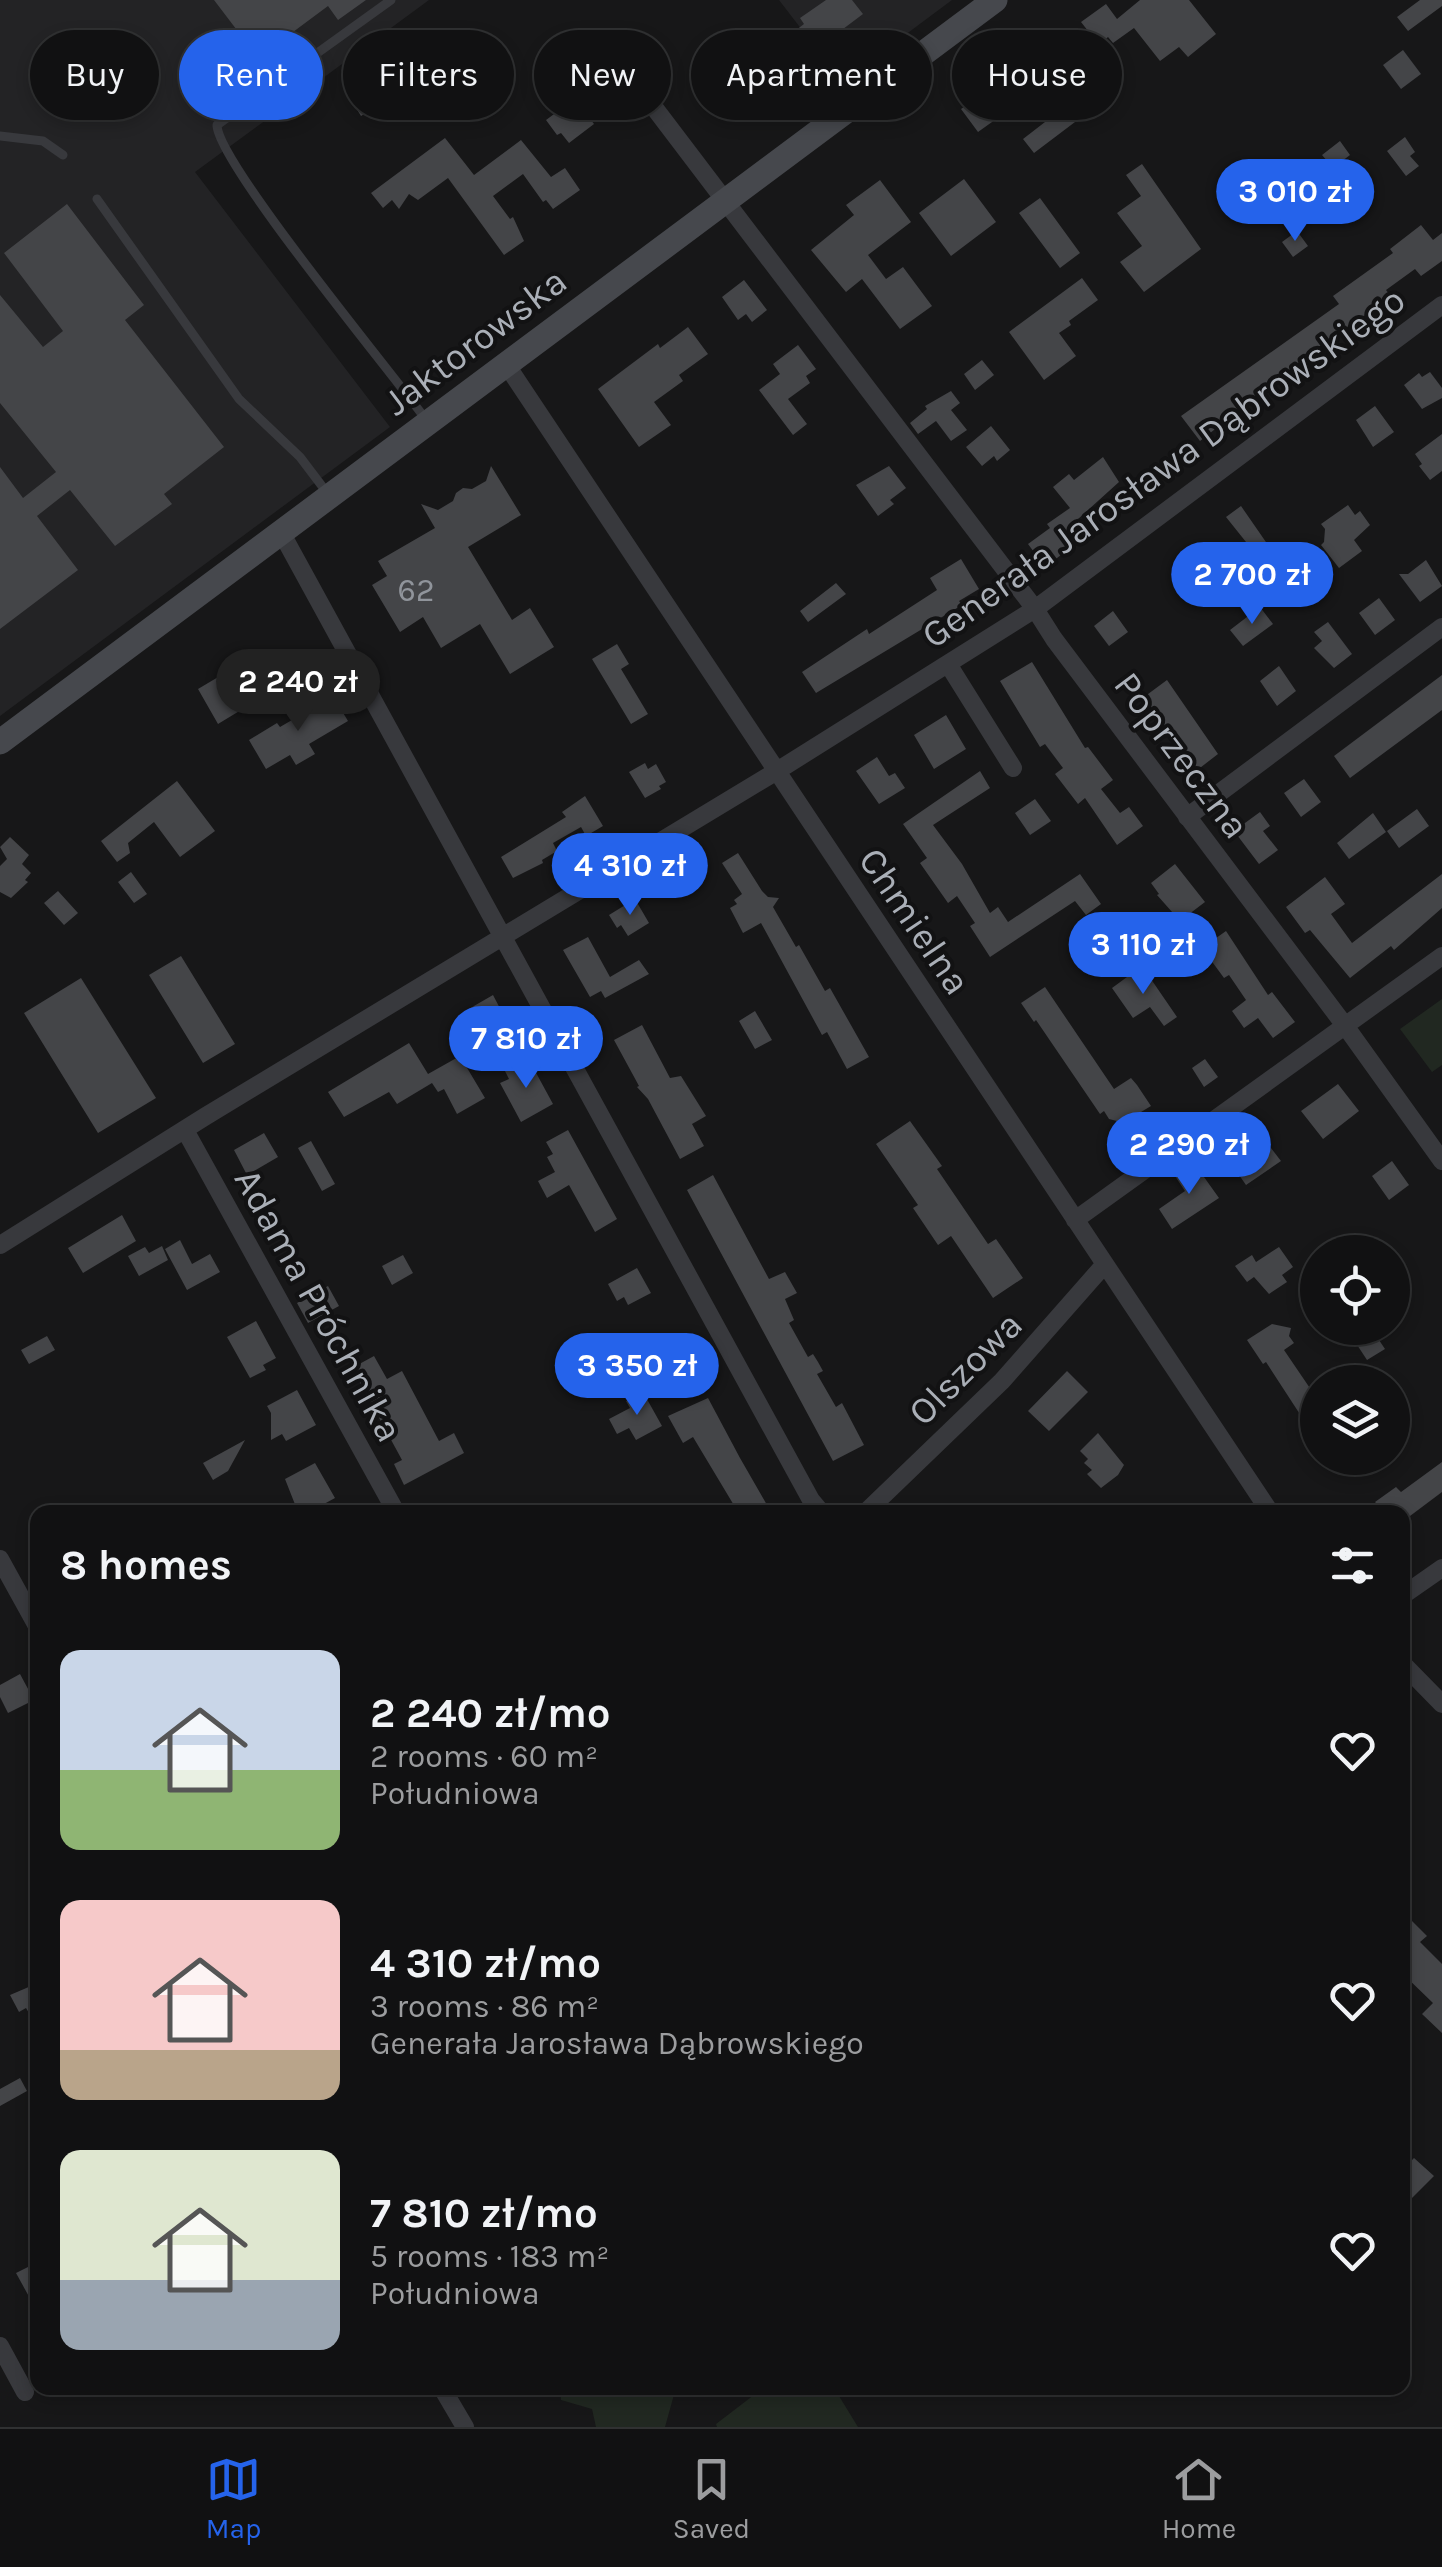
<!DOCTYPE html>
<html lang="en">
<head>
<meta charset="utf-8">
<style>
  :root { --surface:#111112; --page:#1e1f20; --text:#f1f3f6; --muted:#9c9d9f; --line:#303132; --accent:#2563eb }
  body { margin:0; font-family:Karla,sans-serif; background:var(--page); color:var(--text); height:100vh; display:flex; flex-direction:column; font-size:38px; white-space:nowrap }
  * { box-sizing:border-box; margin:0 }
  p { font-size:32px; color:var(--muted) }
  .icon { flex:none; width:55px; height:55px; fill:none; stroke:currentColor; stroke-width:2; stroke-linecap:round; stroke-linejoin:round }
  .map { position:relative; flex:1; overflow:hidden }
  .details { position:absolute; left:30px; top:1505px; width:1380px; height:890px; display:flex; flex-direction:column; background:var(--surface); border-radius:20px; box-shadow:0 5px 15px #0003,0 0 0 2px var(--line) }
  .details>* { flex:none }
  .banner { position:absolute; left:30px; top:30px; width:1382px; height:90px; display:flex; gap:20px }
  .tools { position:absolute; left:1300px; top:1235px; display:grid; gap:20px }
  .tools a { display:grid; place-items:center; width:110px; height:110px; border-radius:50%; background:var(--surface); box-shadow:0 5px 15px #0003,0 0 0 2px var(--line); font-size:50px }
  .price { position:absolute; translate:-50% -85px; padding:0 22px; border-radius:35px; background:var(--accent); color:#fff; font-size:32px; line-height:65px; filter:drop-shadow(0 2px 5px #0008) }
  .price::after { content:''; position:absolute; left:50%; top:60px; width:30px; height:22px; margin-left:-15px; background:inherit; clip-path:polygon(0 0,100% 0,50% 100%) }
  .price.active { background:#222; color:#fff }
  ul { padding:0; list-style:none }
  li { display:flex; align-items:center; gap:30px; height:250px; padding:0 30px }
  li span { display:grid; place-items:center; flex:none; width:280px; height:200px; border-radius:20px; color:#555 }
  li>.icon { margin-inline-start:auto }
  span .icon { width:120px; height:120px; fill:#fffc; stroke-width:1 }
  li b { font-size:42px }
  h2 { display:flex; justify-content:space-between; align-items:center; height:120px; padding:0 30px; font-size:42px }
  .pill { padding:0 35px; border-radius:45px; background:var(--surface); box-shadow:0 5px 15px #0003,0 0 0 2px var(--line); font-size:35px; line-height:90px }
  .pill.active { background:var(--accent); color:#fff }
  .tabs { display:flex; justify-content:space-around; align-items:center; height:140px; border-top:2px solid var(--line); background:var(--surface); font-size:28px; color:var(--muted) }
  .tabs a { display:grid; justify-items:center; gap:5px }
  .tabs .active { color:var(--accent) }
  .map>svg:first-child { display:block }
</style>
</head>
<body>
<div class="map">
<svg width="1442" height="2427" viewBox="0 0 1442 2427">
  <rect width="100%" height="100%" fill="#171718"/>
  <path fill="#232325" d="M0 0H429L195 172 390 427 0 716Z
    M779 0H952L842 82Z"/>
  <path fill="#212821" d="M1442 999V1065L1432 1072 1400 1029Z
    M560 2388H639L650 2391 656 2388H683L675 2391 665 2427H596L592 2409 561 2400Z
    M763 2388H848L839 2396 858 2427H717L716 2424Z"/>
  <path fill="#444548" d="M214 0H366L338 20 328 6 258 58Z
    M826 0H852L863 14 774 81 758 59 804 24 800 18Z
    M1140 0H1189L1216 34 1188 57 1179 47 1160 61 1134 28 1113 43 1108 37 1099 45 1081 22 1106 4 1117 19Z
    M1420 0H1442V6L1408 31 1397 17Z
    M1033 46 1038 52 1044 48 1066 76 1054 85 1060 93 1056 95 1075 122 1034 153 1023 139 1045 122 1027 97 978 132 961 109 1009 74 1004 67Z
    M1403 50 1421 74 1401 89 1383 65Z
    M714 56 731 79 710 95 692 72Z
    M378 68 395 95 361 116 348 95 354 91 350 85Z
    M588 89 603 111 591 120 594 124 569 143 561 133 557 135 546 120Z
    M1405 137 1415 152 1410 156 1419 166 1406 176 1387 151Z
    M445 138 474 175 521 140 551 177 565 168 580 190 553 209 546 200 543 202 523 174 493 196 510 219 513 217 524 241 504 255 448 178 418 200 409 194 399 209 392 200 383 208 371 193Z
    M1340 141 1350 155 1333 168 1322 155Z
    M1142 164 1201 249 1144 292 1120 262 1142 246 1117 213 1141 196 1126 175Z
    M964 179 996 222 951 256 919 213Z
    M880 180 911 222 868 255 886 279 903 267 932 306 900 329 862 279 846 292 811 250 854 215 846 205Z
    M1040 198 1080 253 1060 268 1019 213Z
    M67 204 144 305 125 320 224 447 164 494 172 504 115 546 70 490 37 516 78 570 0 629V467L23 498 56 472 0 403V295L43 347 63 331 4 253Z
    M1421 225 1433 240 1442 233V261L1421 276 1415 269 1386 290 1392 298 1330 338 1200 441 1181 416 1339 304 1333 296 1393 253 1390 249Z
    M1297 231 1308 246 1293 257 1282 242Z
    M1082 278 1098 300 1069 321 1071 325 1059 333 1076 356 1044 380 1009 332Z
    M744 280 767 310 752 322 746 314 738 320 722 297Z
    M688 327 708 354 679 375 683 381 654 402 671 425 639 447 598 389 658 344 660 348Z
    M798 345 816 369 806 376 810 383 788 399 807 424 793 435 759 390 780 374 773 364Z
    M982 360 994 375 975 390 964 374Z
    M1430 372 1442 388V398L1422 409 1404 385 1419 373 1422 377Z
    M951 391 960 403 951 410 967 430 951 441 936 421 918 434 910 423 927 409 925 406Z
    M1375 406 1394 432 1373 447 1356 420Z
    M991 426 1010 450 997 461 994 456 982 466 966 447Z
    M1442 434V471L1430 480 1419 466 1422 464 1415 454Z
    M1103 457 1119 482 1067 529 1077 543 1045 567 1028 544 1050 528 1047 524 1070 508 1053 487 1069 474 1074 480Z
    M491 466 521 515 468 547 512 620 530 608 554 647 510 674 480 624 441 648 423 617 400 632 372 585 387 576 378 561 435 528 421 504 438 510 453 501 456 493 463 488 472 489 486 481Z
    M889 466 906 488 890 500 894 504 878 516 856 485Z
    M1348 505 1355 515 1360 511 1370 525 1354 540 1362 551 1339 568 1321 545 1324 542 1325 529 1321 524Z
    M1241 506 1277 558 1270 568 1262 569 1259 565 1251 571 1235 551 1246 542 1226 517Z
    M961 559 979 589 959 601 962 605 816 693 802 672 867 629 869 634 937 590 930 578Z
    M1426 560 1442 586 1420 602 1399 574H1408Z
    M836 583 846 594 808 622 800 611Z
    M1379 598 1395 620 1375 635 1359 613Z
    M1260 607 1273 624 1243 646 1230 630Z
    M1113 611 1128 632 1109 646 1094 626Z
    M1328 622 1352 654 1334 668 1314 648 1322 641 1314 632Z
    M617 644 629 664 621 669 648 714 631 724 592 659Z
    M258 661 272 684 243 702 246 707 218 724 198 689 235 667 238 673Z
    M1032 662 1085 748 1088 747 1113 780 1101 789 1120 813 1129 807 1143 826 1117 845 1085 798 1078 804 1055 774 1063 768 1045 744 1040 747 1000 681Z
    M1279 666 1296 691 1277 706 1260 681Z
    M1442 675V710L1350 778 1334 756Z
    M1167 680 1218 754 1196 771 1144 697Z
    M333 696 348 721 309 744 315 754 296 765 290 755 266 769 249 740 277 723 280 727Z
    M946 715 966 749 934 769 914 735Z
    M877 757 889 776 895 773 905 788 879 804 856 771Z
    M645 763 648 769 656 764 666 782 659 786 661 789 645 798 629 772Z
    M980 771 990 788 933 825 962 864 990 913 998 907 1008 922 1080 874 1101 904 1086 915 1075 901 990 957 970 926 975 923 957 896 948 903 920 863 927 858 903 824Z
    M1304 779 1321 802 1301 817 1284 793Z
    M177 781 215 831 180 857 154 822 128 843 130 853 117 862 101 841Z
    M585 796 603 826 586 836 581 827 553 843 557 851 542 860 543 863 513 878 501 857 566 817 562 812Z
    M1035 799 1051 821 1030 835 1015 813Z
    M1417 809 1429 826 1399 848 1387 831Z
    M1260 812 1270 826 1263 831 1278 850 1259 864 1234 831Z
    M1373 813 1386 832 1349 859 1337 843Z
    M10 837 29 855 22 864 31 873 25 880 28 882 11 898 0 892V866L7 859 0 847Z
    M738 853 762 891 768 897 779 898 773 907 777 914 796 947 799 945 825 991 830 988 869 1057 847 1069 827 1032 822 1035 761 923 743 933 730 908 737 904 734 900 742 894 722 863Z
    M1175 864 1205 902 1180 921 1157 895 1159 894 1151 883Z
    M131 872 147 894 134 903 118 882Z
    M1442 874V908L1394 950 1391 946 1350 978 1310 930 1305 933 1286 907 1325 877 1345 904 1331 914 1352 943Z
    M58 891 78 913 64 925 44 903Z
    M635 899 649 923 628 936 621 925 617 928 609 915Z
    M1226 931 1268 995 1272 992 1295 1022 1273 1038 1258 1018 1244 1028 1232 1011 1246 1000 1229 975 1224 978 1202 948Z
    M588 937 610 977 639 960 649 974 605 998 601 991 590 997 563 950Z
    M181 956 235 1044 203 1063 149 975Z
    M1142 966 1177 1017 1164 1026 1150 1007 1133 1018 1112 988Z
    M81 978 156 1098 98 1133 24 1013Z
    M1045 987 1114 1089 1131 1078 1137 1085 1151 1106 1141 1112 1140 1127 1109 1119 1104 1111 1100 1114 1036 1020 1034 1022 1021 1003Z
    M493 995 504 1016 478 1030 467 1010Z
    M755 1011 772 1040 755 1049 739 1021Z
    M642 1025 670 1078 681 1076 706 1116 692 1124 704 1146 680 1159 648 1099 637 1087 639 1086 614 1040Z
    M409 1043 428 1074 460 1056 485 1098 457 1114 444 1089 438 1092 432 1083 397 1104 389 1092 344 1117 328 1092Z
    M528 1058 553 1104 521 1122 500 1083 509 1079 505 1071Z
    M1205 1059 1218 1077 1204 1087 1192 1068Z
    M1338 1084 1359 1111 1323 1139 1301 1111Z
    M910 1121 942 1166 937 1169 988 1244 996 1239 1023 1278 993 1298 951 1236 938 1245 913 1208 918 1205 876 1144Z
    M568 1130 617 1219 595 1232 569 1185 547 1198 538 1181 555 1172 547 1157 553 1154 546 1142Z
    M264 1133 278 1157 247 1175 234 1150Z
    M1264 1139 1281 1161 1246 1185 1230 1162Z
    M311 1141 335 1184 322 1191 298 1148Z
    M1392 1161 1409 1185 1389 1200 1372 1176Z
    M1194 1163 1219 1198 1172 1229 1159 1209 1185 1191 1175 1176Z
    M713 1175 769 1279 785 1272 797 1293 785 1299 794 1320 789 1323 808 1357 813 1354 818 1362 823 1371 817 1374 836 1407 842 1403 864 1445 833 1461 687 1190Z
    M122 1215 136 1241 83 1273 68 1248Z
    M180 1240 192 1264 210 1254 220 1272 187 1290 165 1249Z
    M162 1246 168 1260 139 1276 128 1256 145 1247 149 1253Z
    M1279 1247 1293 1267 1282 1275 1287 1282 1269 1294 1254 1277 1247 1282 1235 1266 1252 1255 1256 1262Z
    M403 1255 413 1273 392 1285 382 1266Z
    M637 1268 651 1293 628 1305 624 1297 617 1301 608 1284Z
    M328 1286 339 1306 308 1323 297 1303Z
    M256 1321 276 1358 263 1365 266 1370 250 1378 227 1337Z
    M1272 1324 1291 1328 1289 1336 1294 1343 1284 1350 1318 1400V1442L1266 1362 1263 1364 1247 1340Z
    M1346 1328H1371L1385 1349 1367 1360Z
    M674 1334 689 1362 654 1380 643 1362 650 1358 646 1349Z
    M47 1336 55 1350 29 1364 21 1350Z
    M374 1356 387 1379 402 1371 439 1441 454 1433 464 1453 404 1485 394 1464 402 1460 352 1368Z
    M595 1364 602 1377 577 1390 570 1377Z
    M1067 1371 1088 1392 1049 1431 1028 1411Z
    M297 1390 316 1425 286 1441 282 1434 271 1440V1413L267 1406Z
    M643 1392 662 1426 636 1440 629 1428 617 1434 609 1419 630 1408 626 1401Z
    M708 1398 740 1458 771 1512H738L693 1437 683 1443 668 1416Z
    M1098 1433 1124 1465 1118 1475 1101 1488 1087 1474 1092 1470 1084 1463 1088 1459 1080 1451Z
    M245 1440 228 1471 213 1480 203 1463Z
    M1442 1462V1492L1402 1522V1512H1384L1375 1502 1396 1487 1401 1492Z
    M315 1463 335 1498 324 1504 323 1512 314 1510 298 1512 285 1479Z
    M20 1674 34 1700 8 1713 0 1697V1685Z
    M1402 1911 1427 1936 1420 1942 1442 1964V2033L1422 2014 1433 2003 1402 1973Z
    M38 1983V2028L26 2008 19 2012 10 1995Z
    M20 2078 27 2091 0 2106V2089Z
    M1414 2158 1434 2176 1402 2208V2170Z
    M38 2262V2313L16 2273Z"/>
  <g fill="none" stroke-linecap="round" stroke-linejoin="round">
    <path stroke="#38393d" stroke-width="9" d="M391 0 217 125C217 162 393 374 427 421
      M0 136 43 141 63 155
      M97 199 239 399 300 457 328 494"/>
    <path stroke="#38393d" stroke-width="18" d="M650 102 1035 609 1054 639 1346 1027 1442 1161
      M506 364 1270 1512
      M281 532 811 1500 821 1512
      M948 664 1013 768
      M1187 817 1442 627
      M185 1130 396 1512
      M1075 1220 1442 956
      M0 1245 206 1116 777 771 1035 609 1442 305
      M866 1512 1002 1381 1105 1264
      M0 1559 38 1628
      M1402 1596 1442 1568
      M1402 1663 1442 1704
      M0 2346 25 2392
      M442 2388 465 2427"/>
    <path stroke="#46484d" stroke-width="25" d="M0 742 995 0"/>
  </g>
  <g text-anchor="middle" stroke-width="8" stroke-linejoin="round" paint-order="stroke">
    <g font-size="32" fill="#90949b">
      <text x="416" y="601">62</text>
    </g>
    <g font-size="38" fill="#aaafb7" stroke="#121213">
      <text transform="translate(475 341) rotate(-37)" y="13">Jaktorowska</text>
      <text transform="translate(1163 467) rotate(-36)" y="13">Generała Jarosława Dąbrowskiego</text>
      <text transform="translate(1182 755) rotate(53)" y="13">Poprzeczna</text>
      <text transform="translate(915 921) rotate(56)" y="13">Chmielna</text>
      <text transform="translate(319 1305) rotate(61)" y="13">Adama Próchnika</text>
      <text transform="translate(965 1368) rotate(-45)" y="13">Olszowa</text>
    </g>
  </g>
</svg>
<div class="tools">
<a><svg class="icon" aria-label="locate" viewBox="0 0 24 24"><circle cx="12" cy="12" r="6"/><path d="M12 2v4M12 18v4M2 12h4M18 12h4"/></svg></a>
<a><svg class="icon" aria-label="layers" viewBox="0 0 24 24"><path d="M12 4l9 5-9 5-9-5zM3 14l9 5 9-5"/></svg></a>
</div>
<b class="price" style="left:1295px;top:244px">3 010 zł</b>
<b class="price" style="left:1252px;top:627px">2 700 zł</b>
<b class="price active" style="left:298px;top:734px">2 240 zł</b>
<b class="price" style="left:630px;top:918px">4 310 zł</b>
<b class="price" style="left:1143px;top:997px">3 110 zł</b>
<b class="price" style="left:526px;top:1091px">7 810 zł</b>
<b class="price" style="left:1189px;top:1197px">2 290 zł</b>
<b class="price" style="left:637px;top:1418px">3 350 zł</b>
<div class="banner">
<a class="pill">Buy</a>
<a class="pill active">Rent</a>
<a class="pill">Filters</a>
<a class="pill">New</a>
<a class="pill">Apartment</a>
<a class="pill">House</a>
</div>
<section class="details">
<h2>8 homes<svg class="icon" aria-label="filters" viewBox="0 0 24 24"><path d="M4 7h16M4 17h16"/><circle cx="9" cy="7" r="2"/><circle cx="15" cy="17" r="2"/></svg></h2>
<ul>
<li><span style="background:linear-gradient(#c9d6e8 60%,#8fb573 0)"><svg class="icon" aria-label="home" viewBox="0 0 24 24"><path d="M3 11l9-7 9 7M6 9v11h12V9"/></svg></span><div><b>2 240 zł/mo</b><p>2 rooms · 60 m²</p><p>Południowa</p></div><svg class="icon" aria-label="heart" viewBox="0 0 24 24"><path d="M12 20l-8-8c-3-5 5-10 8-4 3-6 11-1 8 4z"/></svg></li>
<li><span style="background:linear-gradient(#f6c9c9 75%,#b9a48a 0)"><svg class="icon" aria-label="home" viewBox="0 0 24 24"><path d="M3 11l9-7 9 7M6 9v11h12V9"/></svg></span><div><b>4 310 zł/mo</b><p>3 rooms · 86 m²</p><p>Generała Jarosława Dąbrowskiego</p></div><svg class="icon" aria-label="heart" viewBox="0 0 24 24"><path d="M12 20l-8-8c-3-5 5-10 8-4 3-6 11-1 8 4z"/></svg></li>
<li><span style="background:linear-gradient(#dfe7d0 65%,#9aa5b1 0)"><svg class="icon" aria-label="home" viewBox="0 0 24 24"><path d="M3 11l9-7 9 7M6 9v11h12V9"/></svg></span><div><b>7 810 zł/mo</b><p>5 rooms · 183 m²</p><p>Południowa</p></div><svg class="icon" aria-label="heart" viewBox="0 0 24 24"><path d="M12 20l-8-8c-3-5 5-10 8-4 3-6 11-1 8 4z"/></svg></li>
</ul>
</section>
</div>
<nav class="tabs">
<a class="active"><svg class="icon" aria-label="map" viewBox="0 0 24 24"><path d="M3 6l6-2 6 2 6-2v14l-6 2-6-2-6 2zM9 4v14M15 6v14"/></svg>Map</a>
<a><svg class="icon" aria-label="saved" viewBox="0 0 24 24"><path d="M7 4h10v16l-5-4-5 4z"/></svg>Saved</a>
<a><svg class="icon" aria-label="home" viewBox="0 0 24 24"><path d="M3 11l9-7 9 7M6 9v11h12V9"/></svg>Home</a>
</nav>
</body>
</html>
